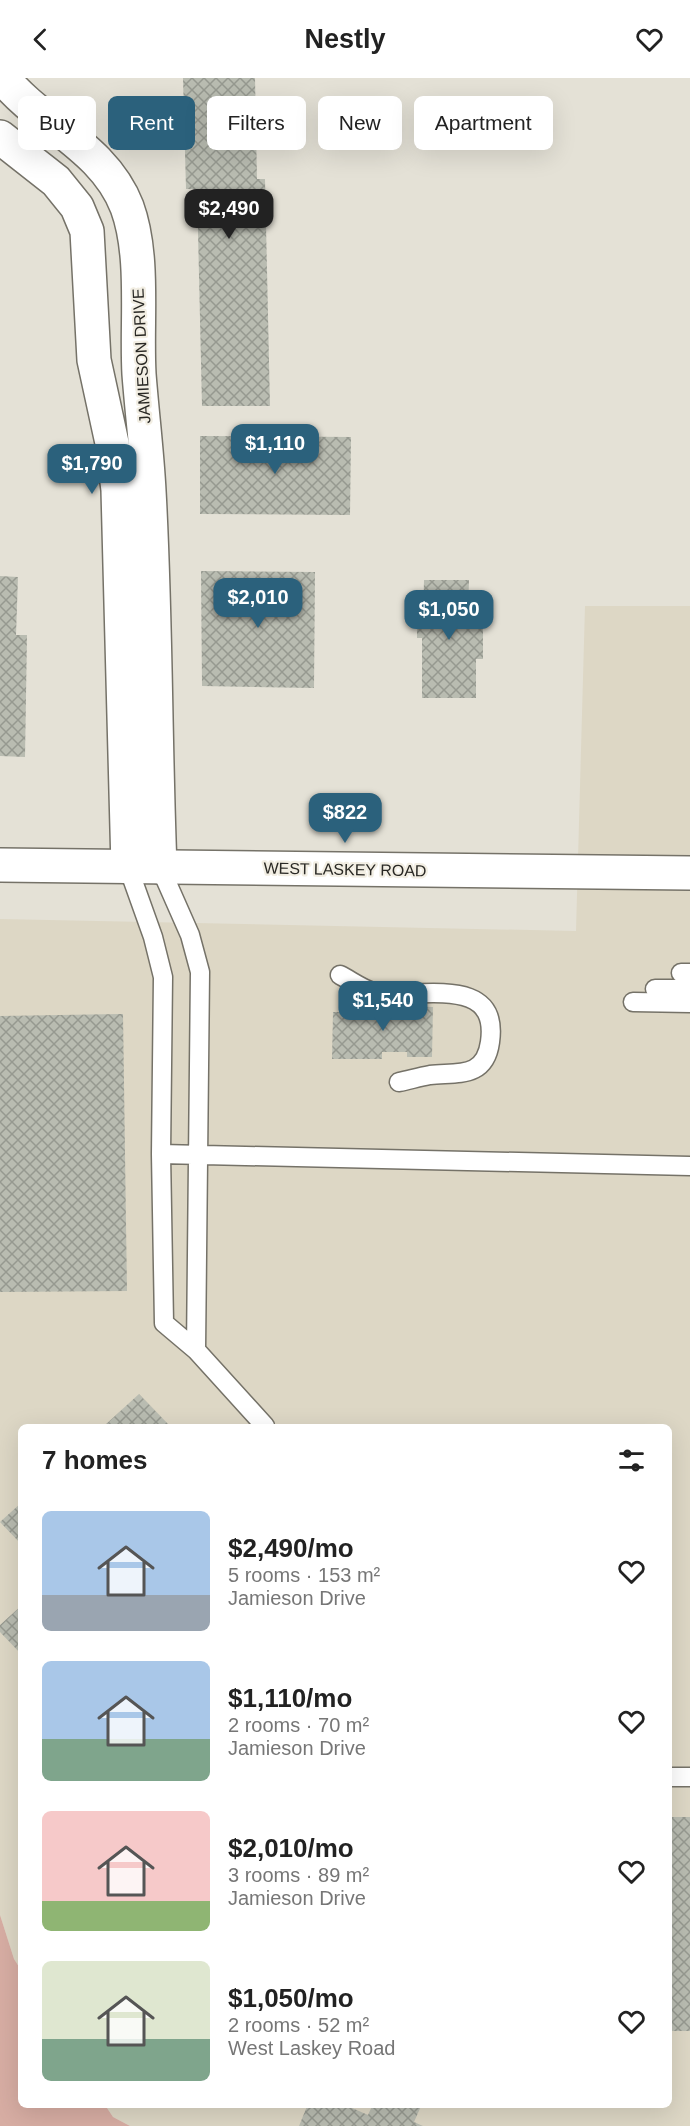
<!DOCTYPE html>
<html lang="en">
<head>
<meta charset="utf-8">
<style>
  :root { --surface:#fff; --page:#f6f6f6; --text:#222; --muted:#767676; --accent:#2b617c }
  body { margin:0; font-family:Helvetica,sans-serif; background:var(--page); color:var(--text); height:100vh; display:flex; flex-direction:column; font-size:22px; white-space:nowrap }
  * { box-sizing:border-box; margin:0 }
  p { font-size:20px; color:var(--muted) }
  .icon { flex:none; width:33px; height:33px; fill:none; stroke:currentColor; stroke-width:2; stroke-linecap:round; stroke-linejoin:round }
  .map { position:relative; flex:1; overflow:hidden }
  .details { position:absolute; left:18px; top:1346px; width:654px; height:684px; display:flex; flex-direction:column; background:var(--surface); border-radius:9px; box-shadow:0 6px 24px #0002 }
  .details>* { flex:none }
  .guide { position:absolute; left:18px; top:18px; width:654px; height:54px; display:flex; gap:12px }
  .price { position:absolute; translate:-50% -51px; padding:0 14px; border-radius:12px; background:var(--accent); color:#fff; font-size:20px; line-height:39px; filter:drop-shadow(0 2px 3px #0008) }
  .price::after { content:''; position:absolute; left:50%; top:36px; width:18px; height:14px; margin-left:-9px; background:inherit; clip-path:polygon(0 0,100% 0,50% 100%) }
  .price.current { background:#222; color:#fff }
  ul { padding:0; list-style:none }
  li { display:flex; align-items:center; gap:18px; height:150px; padding:0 24px }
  li span { display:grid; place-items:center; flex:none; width:168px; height:120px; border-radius:9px; color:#555 }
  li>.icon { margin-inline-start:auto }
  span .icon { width:72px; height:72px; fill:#fffc; stroke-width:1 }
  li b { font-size:26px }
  h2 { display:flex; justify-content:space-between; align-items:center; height:72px; padding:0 24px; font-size:26px }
  .chip { padding:0 21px; border-radius:9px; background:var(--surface); box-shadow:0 6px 24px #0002; font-size:21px; line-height:54px }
  .chip.current { background:var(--accent); color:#fff }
  header { display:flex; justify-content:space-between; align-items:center; height:78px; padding:0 24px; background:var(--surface); font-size:27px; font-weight:700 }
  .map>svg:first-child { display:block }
</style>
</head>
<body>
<header><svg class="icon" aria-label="back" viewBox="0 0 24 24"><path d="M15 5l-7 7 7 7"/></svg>Nestly<svg class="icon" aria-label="heart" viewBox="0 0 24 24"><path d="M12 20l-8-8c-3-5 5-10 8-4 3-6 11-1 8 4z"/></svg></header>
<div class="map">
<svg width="690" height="2048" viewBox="0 0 690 2048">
  <defs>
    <pattern id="building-cross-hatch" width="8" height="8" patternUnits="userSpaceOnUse" patternTransform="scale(1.5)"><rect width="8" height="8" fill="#b9bcb1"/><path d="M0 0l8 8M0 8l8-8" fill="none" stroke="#969990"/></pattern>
  </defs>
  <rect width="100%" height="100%" fill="#e4e1d6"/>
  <path fill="#ddd7c5" d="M585 528H690V2048H130L113 2039 105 2027 669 2026V1348H21V1892L14 1881 0 1837V841L576 853Z"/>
  <path fill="#d7ada3" d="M0 1837 14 1881 21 1892V2026L105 2027 113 2039 130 2048H0Z"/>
  <path fill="url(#building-cross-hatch)" d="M183 0H255L257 101H265L270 328H202L197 111H186Z
    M200 358 351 359 350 437 200 436Z
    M201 493 315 494 314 610 202 608Z
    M0 498 18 499 16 557H27L25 679 0 678Z
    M424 502H469L468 535H483V581H476V620H422V560H417V541H423Z
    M363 927 433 929 432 979H407V974H382V981H332L333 934H363Z
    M119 936H123L127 1213 0 1214V938Z
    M139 1316 170 1348H104L116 1337Z
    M21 1425V1466L0 1444Z
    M21 1528V1576L0 1554V1547Z
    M669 1739H690V1953H669Z
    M308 2026H343L368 2037 373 2026H422L414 2044 423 2048H299Z"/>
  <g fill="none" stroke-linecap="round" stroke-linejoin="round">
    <g stroke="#757268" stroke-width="21">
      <path id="service" d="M128 789 153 859 163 899 161 1076 164 1245 196 1272 265 1348
        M160 789 190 857 200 894 196 1272
        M681 895H690
        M340 897C350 902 362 911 373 914 412 923 500 893 490 964 485 1001 457 994 430 997 419 999 409 1002 399 1004
        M655 911H690
        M633 924 690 925
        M161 1076 690 1088
        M669 1699H690"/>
    </g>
    <g stroke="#757268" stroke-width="36">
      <path id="minor" d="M3 0C41 47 104 69 127 129 145 178 136 244 139 296 142 335 147 374 149 413 156 538 155 664 160 789
        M0 59 56 103 77 129 87 153 94 282 112 365 118 412 128 789"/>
    </g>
    <g stroke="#757268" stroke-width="36">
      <path id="secondary" d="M0 787 690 795"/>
    </g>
    <use href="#service" stroke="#fff" stroke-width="18"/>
    <use href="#minor" stroke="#fff" stroke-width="33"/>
    <use href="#secondary" stroke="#fff" stroke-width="33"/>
  </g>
  <g text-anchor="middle" stroke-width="4.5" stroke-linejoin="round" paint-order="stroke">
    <g font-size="16" fill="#292824" stroke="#f2eee3">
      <text transform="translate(141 278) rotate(-93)" y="6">JAMIESON DRIVE</text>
      <text transform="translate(345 791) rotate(1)" y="6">WEST LASKEY ROAD</text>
    </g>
  </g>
</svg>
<b class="price current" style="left:229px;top:162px">$2,490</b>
<b class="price" style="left:275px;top:397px">$1,110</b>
<b class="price" style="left:92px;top:417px">$1,790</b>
<b class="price" style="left:258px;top:551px">$2,010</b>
<b class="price" style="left:449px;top:563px">$1,050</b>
<b class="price" style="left:345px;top:766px">$822</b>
<b class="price" style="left:383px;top:954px">$1,540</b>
<div class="guide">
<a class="chip">Buy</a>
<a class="chip current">Rent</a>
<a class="chip">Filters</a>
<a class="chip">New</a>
<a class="chip">Apartment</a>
</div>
<section class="details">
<h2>7 homes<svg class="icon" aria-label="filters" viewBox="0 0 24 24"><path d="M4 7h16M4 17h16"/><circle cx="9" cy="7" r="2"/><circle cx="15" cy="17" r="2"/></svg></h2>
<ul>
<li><span style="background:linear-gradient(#a9c7e8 70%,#9aa5b1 0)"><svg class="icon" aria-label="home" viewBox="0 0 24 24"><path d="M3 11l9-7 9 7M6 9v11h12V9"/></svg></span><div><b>$2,490/mo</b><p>5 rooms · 153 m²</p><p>Jamieson Drive</p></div><svg class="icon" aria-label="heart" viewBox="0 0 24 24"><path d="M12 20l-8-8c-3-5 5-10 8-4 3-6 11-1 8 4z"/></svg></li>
<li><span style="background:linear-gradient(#a9c7e8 65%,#7fa58c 0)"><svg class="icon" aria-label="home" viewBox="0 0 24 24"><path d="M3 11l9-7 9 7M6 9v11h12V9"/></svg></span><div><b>$1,110/mo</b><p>2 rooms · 70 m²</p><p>Jamieson Drive</p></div><svg class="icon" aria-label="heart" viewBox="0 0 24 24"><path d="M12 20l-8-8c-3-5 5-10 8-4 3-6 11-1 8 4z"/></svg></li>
<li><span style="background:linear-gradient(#f6c9c9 75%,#8fb573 0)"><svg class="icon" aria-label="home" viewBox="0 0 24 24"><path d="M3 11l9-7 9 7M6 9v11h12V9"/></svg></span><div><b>$2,010/mo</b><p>3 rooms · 89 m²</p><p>Jamieson Drive</p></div><svg class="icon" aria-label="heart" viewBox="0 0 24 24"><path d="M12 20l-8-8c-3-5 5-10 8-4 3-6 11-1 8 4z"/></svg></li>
<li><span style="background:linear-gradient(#dfe7d0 65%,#7fa58c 0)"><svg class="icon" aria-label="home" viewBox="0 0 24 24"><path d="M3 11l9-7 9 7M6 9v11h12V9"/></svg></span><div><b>$1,050/mo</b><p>2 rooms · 52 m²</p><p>West Laskey Road</p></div><svg class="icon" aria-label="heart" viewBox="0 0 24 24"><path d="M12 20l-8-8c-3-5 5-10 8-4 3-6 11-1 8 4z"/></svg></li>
</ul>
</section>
</div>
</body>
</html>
